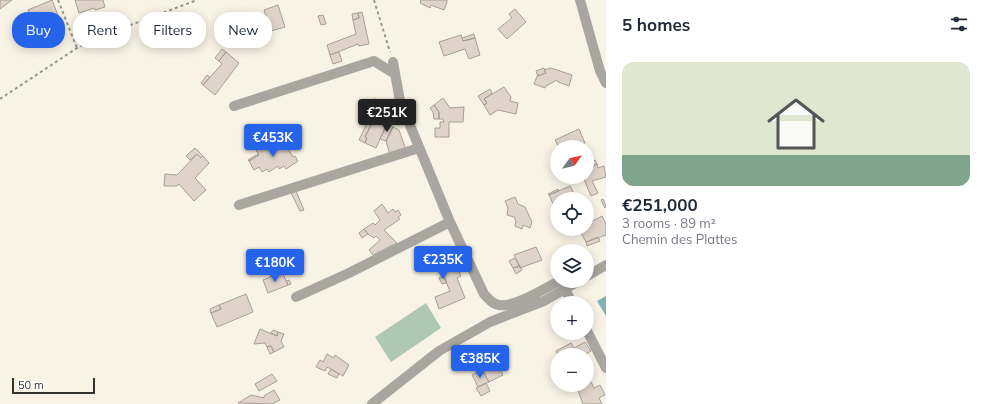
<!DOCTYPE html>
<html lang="en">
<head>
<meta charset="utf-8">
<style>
  :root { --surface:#fff; --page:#f2f2f3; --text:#1f2937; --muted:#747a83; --line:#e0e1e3; --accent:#2563eb }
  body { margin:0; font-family:Mulish,sans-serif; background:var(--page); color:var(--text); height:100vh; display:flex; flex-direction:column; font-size:15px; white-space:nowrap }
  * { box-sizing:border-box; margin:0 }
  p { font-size:13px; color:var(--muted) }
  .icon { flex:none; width:22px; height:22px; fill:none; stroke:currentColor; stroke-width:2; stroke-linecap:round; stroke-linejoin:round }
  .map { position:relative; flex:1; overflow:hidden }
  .sheet { display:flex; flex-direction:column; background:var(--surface); width:380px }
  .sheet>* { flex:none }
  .hud { position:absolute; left:12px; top:12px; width:380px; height:36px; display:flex; gap:8px }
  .needle { width:26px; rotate:56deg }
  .fabs { position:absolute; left:550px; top:140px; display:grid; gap:8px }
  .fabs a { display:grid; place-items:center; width:44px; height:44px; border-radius:50%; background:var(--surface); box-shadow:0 2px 10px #0003; font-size:20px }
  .scale { position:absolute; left:12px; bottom:10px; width:83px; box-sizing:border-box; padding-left:4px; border:2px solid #34322d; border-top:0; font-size:11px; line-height:14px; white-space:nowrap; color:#34322d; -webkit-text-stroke:3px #fff; paint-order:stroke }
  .price { position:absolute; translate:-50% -34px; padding:0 9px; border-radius:4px; background:var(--accent); color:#fff; font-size:13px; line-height:26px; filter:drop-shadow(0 1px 2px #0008) }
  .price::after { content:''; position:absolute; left:50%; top:24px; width:12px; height:9px; margin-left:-6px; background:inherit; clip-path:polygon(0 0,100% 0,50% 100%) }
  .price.current { background:#222; color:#fff }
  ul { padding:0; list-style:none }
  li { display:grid; align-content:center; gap:8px; height:212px; padding:0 16px }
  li+li { border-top:1px solid var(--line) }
  li span { display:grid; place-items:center; height:124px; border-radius:12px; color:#555 }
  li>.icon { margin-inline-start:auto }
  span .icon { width:72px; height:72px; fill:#fffc; stroke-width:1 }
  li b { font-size:17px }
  h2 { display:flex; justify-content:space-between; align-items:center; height:48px; padding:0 16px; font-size:17px }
  .chip { padding:0 14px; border-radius:16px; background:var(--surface); box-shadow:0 2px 10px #0003; font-size:14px; line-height:36px }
  .chip.current { background:var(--accent); color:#fff }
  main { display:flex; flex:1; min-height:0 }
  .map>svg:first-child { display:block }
</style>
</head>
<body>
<main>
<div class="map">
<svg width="606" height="404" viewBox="0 0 606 404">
  <rect width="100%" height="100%" fill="#f8f3e5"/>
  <path fill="#aec8b4" d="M426 303 441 328 391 362 375 337Z"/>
  <path fill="#7eb2b5" d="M606 296V316L597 301Z"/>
  <path fill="#e0d4ca" stroke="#a99e95" d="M0 0H12L0 9Z
    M52 0 59 18 33 24 28 10Z
    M75 0H103L105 7 95 10 94 8 79 13Z
    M421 0H447V2L444 10 431 5 430 8 420 3Z
    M278 5 285 27 271 31 264 10Z
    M515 9 526 22 507 39 498 29 512 18 509 14Z
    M362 12 369 44 359 46 358 44 330 55 327 45 356 34 353 20 359 18 358 13Z
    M358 13 359 18 353 20 352 14Z
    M323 15 326 24 321 25 318 16Z
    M231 26 233 32 226 34 224 28Z
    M233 32 236 42 229 45 226 34Z
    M474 34 475 38 463 41 462 38Z
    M461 35 463 41 475 38 480 55 469 59 465 49 444 56 439 42Z
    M222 49 226 52 219 61 215 58Z
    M226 52 239 63 215 95 203 85 222 64 219 61Z
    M339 52 342 61 333 64 330 55Z
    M544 68 546 73 538 76 536 71Z
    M551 68 572 75 569 86 558 82 557 80 546 86 545 88 534 84 538 74V76L546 73 544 70Z
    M207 75 210 77 203 85 201 83Z
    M504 87 511 97 510 101 518 103 516 114 498 110 490 115 484 105 487 103 484 99Z
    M490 89 492 93 484 99 487 103 484 105 478 96Z
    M443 98 450 108 464 107 463 122H449V137H435V128H440V122H444L443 119H439V112L434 105Z
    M375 99 380 101 384 100 388 111 383 112 387 124 376 148 365 143 367 138 365 137 372 123 367 101Z
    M367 101 372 123 365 137 367 138 365 143 359 140 367 123 361 103Z
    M434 105 439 112V119H434L433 112 430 108Z
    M388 111 389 115 385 116 383 112Z
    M387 124 393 127 386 141 380 139Z
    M393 127 399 130 406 150 390 155 386 141Z
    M579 129 585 143 576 147H559L555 140Z
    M271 136 275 142 269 145 268 143 256 150 253 146Z
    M283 140 284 142 278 146 276 144Z
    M275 142 278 146 284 142 293 157 295 156 298 161 286 169 284 166 279 169 278 166 269 172 267 169 262 172 259 167 254 170 249 161 259 155 256 150 268 143 269 145Z
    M195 148 203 156 201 158 197 154 190 160 186 156Z
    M197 154 201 158 203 156 209 163 195 178 206 190 194 201 179 184 177 186H164L165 174 177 175Z
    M258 154 259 155 249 161 248 160Z
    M595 160 597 164 587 169V163Z
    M597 164 598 168 604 166 606 177 592 181 598 193 591 196 583 177H587V169Z
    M570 186 577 199H557V208H555L549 195Z
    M558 189 559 191 549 195 548 194Z
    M296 191 304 210 300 211 291 193Z
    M515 197 518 204 525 207 532 222 530 228 523 225 522 229 515 226 516 221 514 217 507 215 508 208 505 201Z
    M603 199 606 206 605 208 601 200Z
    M382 204 388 213 393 209 395 212 398 210 401 215 398 217 400 219 384 230 397 243 373 255 369 250 380 240 376 236 374 238 368 234 364 229 373 223 375 225 380 220 374 211Z
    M602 216 606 224V235L586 242 579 229H587V225L592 224 591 222Z
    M364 229 368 234 362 238 359 233Z
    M598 237 600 241 587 246 586 242Z
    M536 247 542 260 520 268 514 255Z
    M515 258 520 266 513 268 509 261Z
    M452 264 455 272 458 270 461 276 457 278 465 298 439 309 435 297 450 291 440 269Z
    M520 266 522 270 516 274 513 268Z
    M282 272 288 285 268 293 263 280Z
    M444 276 447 283 442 284 439 278Z
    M289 280 291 284 288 285 286 281Z
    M246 294 253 312 217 327 211 313 221 309 219 305Z
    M219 305 221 309 211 313 210 309Z
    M260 329 277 336 278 332 284 334 281 341 284 347 274 352 271 346 267 347 265 343 254 344Z
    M273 330 278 332 277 336 271 333Z
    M585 342 591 351 584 355H558L556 351 571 343 574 348Z
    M271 346 274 352 270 354 267 347Z
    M492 353 497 363 489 366 486 356Z
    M327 354 334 358 335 355 349 365 343 376 327 367 325 371 316 367 320 360 323 362Z
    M497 363 503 375 489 382 482 370Z
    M331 369 339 374 337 378 328 374Z
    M482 370 489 382 478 387 472 375Z
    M272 374 277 381 259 391 255 384Z
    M589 378 594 388 600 385 605 395 599 398 602 404H583L576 385H587V379Z
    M486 383 490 391 481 396 476 388Z
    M274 390 280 400 272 404 238 403 251 395 264 398V396Z"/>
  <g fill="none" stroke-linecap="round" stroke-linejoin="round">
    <path stroke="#98958b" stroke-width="2" stroke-dasharray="3 3" stroke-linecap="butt" d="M58 0 77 48
      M374 0 390 52
      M0 99 77 48 104 35 197 0"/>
    <path stroke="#a9a6a0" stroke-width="10" d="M580 0 600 71 606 83
      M393 62 400 101 450 222 484 294C489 299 492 304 499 305 514 308 545 288 559 281
      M234 106 374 61 395 74
      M239 205 419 148
      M587 276 606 265
      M565 289 572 303
      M296 297 349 273 450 222
      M587 331 606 368
      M372 404 439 351 490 322 544 301 579 281"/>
  </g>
</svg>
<div class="fabs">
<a><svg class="needle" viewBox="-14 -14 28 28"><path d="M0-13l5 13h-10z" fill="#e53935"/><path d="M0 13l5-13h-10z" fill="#747a83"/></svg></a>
<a><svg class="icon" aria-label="locate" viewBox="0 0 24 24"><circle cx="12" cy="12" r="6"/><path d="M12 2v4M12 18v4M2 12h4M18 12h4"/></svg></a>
<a><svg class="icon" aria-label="layers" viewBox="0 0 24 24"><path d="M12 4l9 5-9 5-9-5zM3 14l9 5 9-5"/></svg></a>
<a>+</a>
<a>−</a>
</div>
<div class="scale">50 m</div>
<b class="price current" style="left:387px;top:133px">€251K</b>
<b class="price" style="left:273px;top:158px">€453K</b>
<b class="price" style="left:443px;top:280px">€235K</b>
<b class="price" style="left:275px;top:283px">€180K</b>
<b class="price" style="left:480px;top:379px">€385K</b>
<div class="hud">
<a class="chip current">Buy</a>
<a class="chip">Rent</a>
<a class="chip">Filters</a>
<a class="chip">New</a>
</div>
</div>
<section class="sheet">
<h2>5 homes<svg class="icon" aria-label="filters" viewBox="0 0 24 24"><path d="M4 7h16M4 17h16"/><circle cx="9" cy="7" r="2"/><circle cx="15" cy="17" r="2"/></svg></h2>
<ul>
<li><span style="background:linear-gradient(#dfe7d0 75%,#7fa58c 0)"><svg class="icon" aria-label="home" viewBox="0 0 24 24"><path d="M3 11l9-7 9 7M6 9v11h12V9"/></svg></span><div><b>€251,000</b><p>3 rooms · 89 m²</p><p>Chemin des Plattes</p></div></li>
</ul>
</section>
</main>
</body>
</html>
